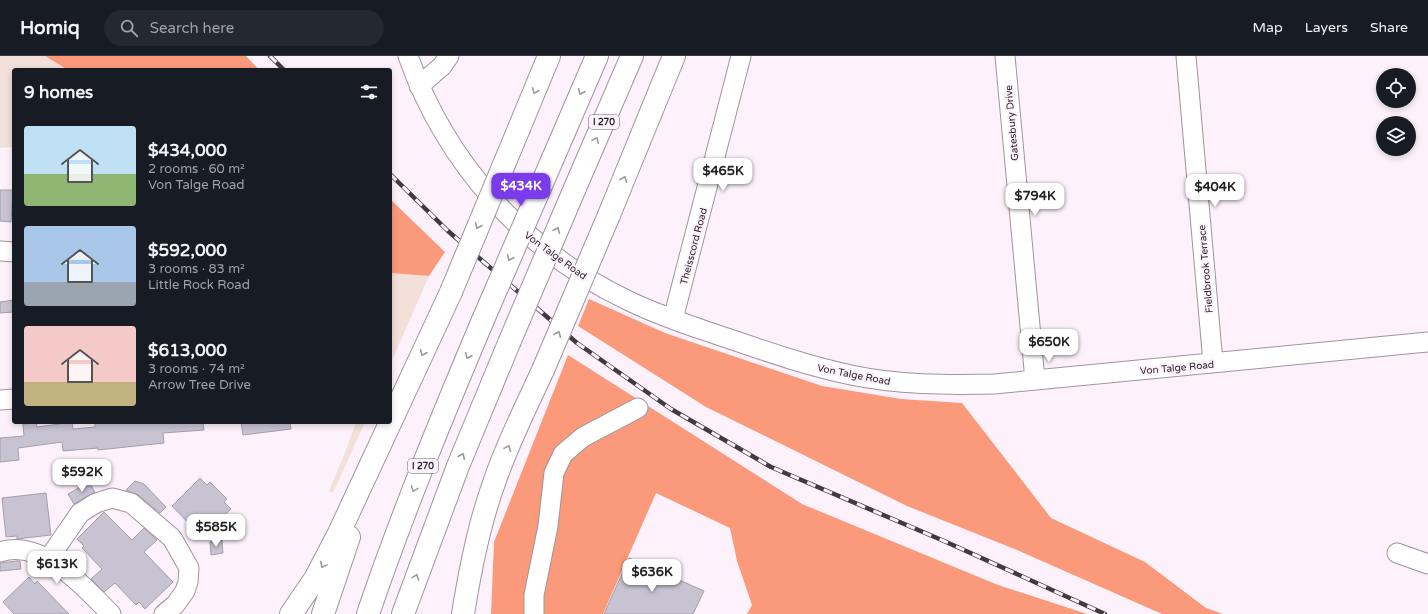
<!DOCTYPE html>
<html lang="en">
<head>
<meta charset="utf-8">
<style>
  :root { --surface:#171b24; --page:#242831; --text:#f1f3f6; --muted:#9ea1a6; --line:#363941; --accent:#7c3aed }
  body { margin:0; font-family:"Varela Round",sans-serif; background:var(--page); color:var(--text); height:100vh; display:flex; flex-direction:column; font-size:15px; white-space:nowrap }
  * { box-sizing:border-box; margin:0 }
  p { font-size:13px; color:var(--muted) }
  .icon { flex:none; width:22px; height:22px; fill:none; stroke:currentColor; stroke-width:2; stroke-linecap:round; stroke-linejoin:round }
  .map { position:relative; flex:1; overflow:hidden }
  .side { position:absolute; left:12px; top:12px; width:380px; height:356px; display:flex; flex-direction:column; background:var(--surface); border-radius:4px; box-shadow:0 2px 6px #0003 }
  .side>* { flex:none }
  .tools { position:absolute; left:1376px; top:12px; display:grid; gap:8px }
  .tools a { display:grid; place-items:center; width:40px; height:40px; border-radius:50%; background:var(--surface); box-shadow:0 2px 6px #0003; font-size:20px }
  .price { position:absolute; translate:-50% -34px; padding:0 9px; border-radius:8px; background:#fff; color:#222; font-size:13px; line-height:26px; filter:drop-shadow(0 1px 2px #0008) }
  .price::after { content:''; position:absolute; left:50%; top:24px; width:12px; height:9px; margin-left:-6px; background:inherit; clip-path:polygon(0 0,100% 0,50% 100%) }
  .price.active { background:var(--accent); color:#fff }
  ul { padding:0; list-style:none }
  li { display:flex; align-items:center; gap:12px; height:100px; padding:0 12px }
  li span { display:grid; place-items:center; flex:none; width:112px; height:80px; border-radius:4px; color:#555 }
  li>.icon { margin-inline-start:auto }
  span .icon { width:48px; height:48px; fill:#fffc; stroke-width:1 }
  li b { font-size:17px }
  h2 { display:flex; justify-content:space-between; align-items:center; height:48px; padding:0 12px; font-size:17px }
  header { display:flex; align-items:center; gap:24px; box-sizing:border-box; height:56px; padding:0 20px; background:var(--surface); border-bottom:1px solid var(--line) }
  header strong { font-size:19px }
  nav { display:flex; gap:22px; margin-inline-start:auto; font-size:14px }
  .search { width:280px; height:36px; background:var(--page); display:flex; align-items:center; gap:10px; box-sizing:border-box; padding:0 14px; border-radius:22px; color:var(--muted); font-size:15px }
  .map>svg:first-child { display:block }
</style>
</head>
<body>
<header>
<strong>Homiq</strong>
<div class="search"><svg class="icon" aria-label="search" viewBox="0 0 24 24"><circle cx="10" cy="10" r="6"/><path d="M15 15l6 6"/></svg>Search here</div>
<nav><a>Map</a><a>Layers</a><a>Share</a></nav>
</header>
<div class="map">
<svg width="1428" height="558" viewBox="0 0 1428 558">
  <rect width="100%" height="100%" fill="#fdf2fb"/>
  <path fill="#f3e0d9" d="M0 0H45L68 14H14V92L12 91 0 92Z
    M390 217 429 220 390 309Z
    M356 366H365L333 437 329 435 346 394Z"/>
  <path fill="#fb9a7a" d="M45 0H246L259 14H68Z
    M390 143 445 196 429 220 390 217Z
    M589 243 665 277 822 330 901 343 962 347 1051 462 1145 506 1206 552 1223 558H1162L1017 494 907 450 706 351 578 270Z
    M568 299 802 448 998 529 1087 558H747L752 549 737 505 730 472 656 437 603 558H491L494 486Z"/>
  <path fill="#c8c3d2" stroke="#a39eac" d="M0 134H13L11 166 0 165Z
    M14 244V256L0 257V246Z
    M60 366H72L73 373 95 371V366H203L204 374 163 377 164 387 98 394V392L63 395 62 386 18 392 19 404 0 406V382L24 380 23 368 36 367 37 371 60 368Z
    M241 366H290L291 373 243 379Z
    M200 422 207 429 210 426 227 443 224 446 231 453 202 481 172 450Z
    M135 425 144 428 166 451 160 457 138 439 126 434Z
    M89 426 95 436 74 448 68 438Z
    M46 437 51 479 17 483V480L6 481 2 442Z
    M104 456 132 484 144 472 157 484 144 496 173 526 145 553 139 546 136 549 115 527 104 536 91 523 102 513 82 492 84 490 77 483Z
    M222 484 223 497 211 499 210 486Z
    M629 502 704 535 693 558H604Z
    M16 505H20L21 513 0 515V507Z
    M29 521 35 528 37 525 69 558H14L3 546Z"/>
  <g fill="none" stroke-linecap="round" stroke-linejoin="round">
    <g stroke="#a0939d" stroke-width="21">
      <path id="minor" d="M408 0C446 107 525 196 629 245 660 260 694 271 727 282 768 296 808 310 851 319 898 329 946 329 994 328L1428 286
        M1005 0 1035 324
        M1186 0 1213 307
        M419 30 442 10 449 0
        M0 195 14 196
        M673 263 741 0
        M0 344 14 343
        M0 496C42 482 84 531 111 558
        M1397 497 1428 508
        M49 502 80 457 96 447 112 442 131 447 172 482 189 512 188 526 185 535 175 549 164 558
        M534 558V539L548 470 554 417 563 398 583 381 638 352"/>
    </g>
    <g stroke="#a0939d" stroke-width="24">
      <path id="highway" d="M520 70 549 0
        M553 102 597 0
        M575 132 632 0
        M609 159 674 0
        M291 558 315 523 339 477 451 236
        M323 558 349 481
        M368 558C402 458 442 361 483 264
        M403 558 458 410 509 287
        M463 558C470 514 479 468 494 427 507 388 526 351 543 314"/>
    </g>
    <use href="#minor" stroke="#fff" stroke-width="19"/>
    <use href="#highway" stroke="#fff" stroke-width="22"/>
    <g stroke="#413b3f" stroke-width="4.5">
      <path id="rail" d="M270 0 284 14
        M390 118 448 175 577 287 671 353 771 411 944 485 1105 558"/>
    </g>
    <use href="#rail" stroke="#fdf2fb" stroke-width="3" stroke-dasharray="9" stroke-linecap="butt"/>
    <g stroke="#a0939d" stroke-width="24" stroke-linecap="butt">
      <path id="highway-bridge" d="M451 236 520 70
        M483 264 553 102
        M509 287 575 132
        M543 314 609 159"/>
    </g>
    <use href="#highway-bridge" stroke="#fff" stroke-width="22"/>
  </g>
  <defs><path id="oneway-chevron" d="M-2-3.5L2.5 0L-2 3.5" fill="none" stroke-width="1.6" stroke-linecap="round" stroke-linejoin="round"/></defs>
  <g stroke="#9c9a9c">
    <use href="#oneway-chevron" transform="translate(535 35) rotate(113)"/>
    <use href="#oneway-chevron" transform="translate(581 36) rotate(113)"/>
    <use href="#oneway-chevron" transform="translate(596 84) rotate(-66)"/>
    <use href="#oneway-chevron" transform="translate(624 123) rotate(-68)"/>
    <use href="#oneway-chevron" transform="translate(478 170) rotate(113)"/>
    <use href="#oneway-chevron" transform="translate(557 174) rotate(-67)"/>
    <use href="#oneway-chevron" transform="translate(510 202) rotate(113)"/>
    <use href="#oneway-chevron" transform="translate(558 278) rotate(-67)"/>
    <use href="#oneway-chevron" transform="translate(423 297) rotate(115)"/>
    <use href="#oneway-chevron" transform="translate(468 300) rotate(113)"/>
    <use href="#oneway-chevron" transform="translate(508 392) rotate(-66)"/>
    <use href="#oneway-chevron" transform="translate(462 400) rotate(-67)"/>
    <use href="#oneway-chevron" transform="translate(414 433) rotate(111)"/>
    <use href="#oneway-chevron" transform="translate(323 509) rotate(118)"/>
    <use href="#oneway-chevron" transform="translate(416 521) rotate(-70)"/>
  </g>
  <g text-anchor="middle" stroke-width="4" stroke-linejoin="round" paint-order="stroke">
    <g fill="#fdf2fb" stroke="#655e64" stroke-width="1">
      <rect x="589" y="59" width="30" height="14" rx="3"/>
      <rect x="408" y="403" width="30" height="14" rx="3"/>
    </g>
    <g font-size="9" font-weight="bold" fill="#241f23">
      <text x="604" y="69">I 270</text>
      <text x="423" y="413">I 270</text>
    </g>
    <g font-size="10" fill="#241f23" stroke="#fdf2fb">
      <text transform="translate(1011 67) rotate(-95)" y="4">Gatesbury Drive</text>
      <text transform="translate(693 190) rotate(-75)" y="4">Theisscord Road</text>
      <text transform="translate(556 199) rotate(36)" y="4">Von Talge Road</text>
      <text transform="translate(1205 213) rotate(-95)" y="4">Fieldbrook Terrace</text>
      <text transform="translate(1177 311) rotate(-5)" y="4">Von Talge Road</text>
      <text transform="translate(854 318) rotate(11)" y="4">Von Talge Road</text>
    </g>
  </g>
</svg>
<div class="tools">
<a><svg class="icon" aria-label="locate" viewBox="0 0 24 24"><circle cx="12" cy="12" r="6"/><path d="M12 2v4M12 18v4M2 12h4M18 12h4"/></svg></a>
<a><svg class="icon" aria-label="layers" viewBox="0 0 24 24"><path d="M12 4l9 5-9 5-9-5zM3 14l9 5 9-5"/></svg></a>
</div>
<b class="price" style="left:723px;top:136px">$465K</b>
<b class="price active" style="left:521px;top:151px">$434K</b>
<b class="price" style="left:1215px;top:152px">$404K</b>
<b class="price" style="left:1035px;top:161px">$794K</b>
<b class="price" style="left:1049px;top:307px">$650K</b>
<b class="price" style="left:82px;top:437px">$592K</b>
<b class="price" style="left:216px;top:492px">$585K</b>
<b class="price" style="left:57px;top:529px">$613K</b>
<b class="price" style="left:652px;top:537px">$636K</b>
<section class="side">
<h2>9 homes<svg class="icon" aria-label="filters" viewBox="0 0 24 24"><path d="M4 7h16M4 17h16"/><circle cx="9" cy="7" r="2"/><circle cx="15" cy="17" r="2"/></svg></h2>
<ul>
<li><span style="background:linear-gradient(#bfe0f5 60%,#8fb573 0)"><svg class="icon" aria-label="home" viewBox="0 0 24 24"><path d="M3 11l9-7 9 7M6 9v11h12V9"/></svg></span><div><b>$434,000</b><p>2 rooms · 60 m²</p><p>Von Talge Road</p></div></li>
<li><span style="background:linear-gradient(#a9c7e8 70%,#9aa5b1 0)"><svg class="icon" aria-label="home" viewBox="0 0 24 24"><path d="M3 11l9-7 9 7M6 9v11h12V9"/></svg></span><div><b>$592,000</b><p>3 rooms · 83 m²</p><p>Little Rock Road</p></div></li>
<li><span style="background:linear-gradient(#f6c9c9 70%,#c2b280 0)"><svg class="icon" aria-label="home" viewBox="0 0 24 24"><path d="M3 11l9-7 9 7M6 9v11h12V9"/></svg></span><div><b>$613,000</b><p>3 rooms · 74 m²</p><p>Arrow Tree Drive</p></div></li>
</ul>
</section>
</div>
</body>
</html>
